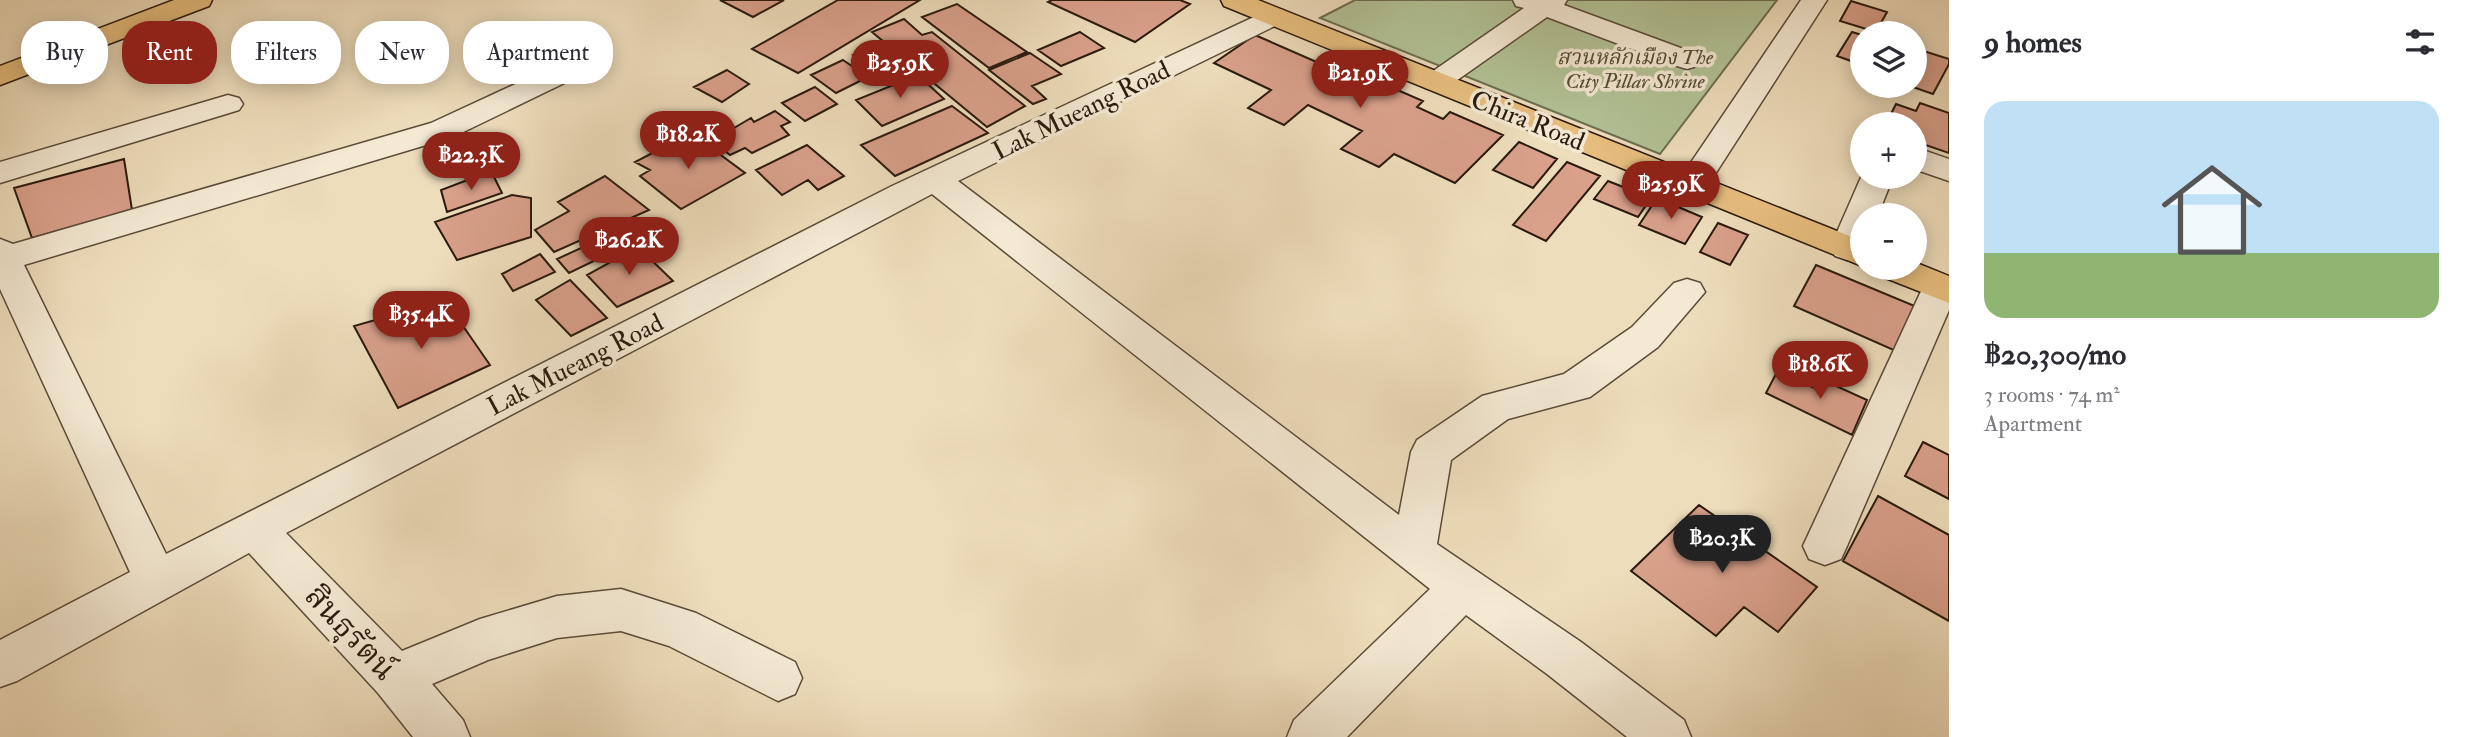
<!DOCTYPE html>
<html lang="en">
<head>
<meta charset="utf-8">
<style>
  :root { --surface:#fff; --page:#f7f7f7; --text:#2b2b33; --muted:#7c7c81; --accent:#8f2418 }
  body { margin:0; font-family:"IM FELL Double Pica","Noto Serif Thai",serif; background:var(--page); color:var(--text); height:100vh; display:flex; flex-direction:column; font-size:26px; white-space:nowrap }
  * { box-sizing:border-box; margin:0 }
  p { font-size:23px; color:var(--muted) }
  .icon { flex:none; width:38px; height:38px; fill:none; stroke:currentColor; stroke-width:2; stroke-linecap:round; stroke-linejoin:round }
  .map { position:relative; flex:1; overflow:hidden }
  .drawer { display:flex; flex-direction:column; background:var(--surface); width:525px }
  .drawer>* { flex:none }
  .guide { position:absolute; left:21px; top:21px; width:665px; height:63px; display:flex; gap:14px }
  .buttons { position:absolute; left:1850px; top:21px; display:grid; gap:14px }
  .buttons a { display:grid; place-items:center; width:77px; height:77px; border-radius:50%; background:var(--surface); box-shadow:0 4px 18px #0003; font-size:35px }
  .price { position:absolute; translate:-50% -60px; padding:0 16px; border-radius:24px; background:var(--accent); color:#fff; font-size:23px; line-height:46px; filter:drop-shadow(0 2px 4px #0008) }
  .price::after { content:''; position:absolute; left:50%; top:42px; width:21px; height:16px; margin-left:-10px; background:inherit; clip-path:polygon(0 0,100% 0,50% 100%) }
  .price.selected { background:#222; color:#fff }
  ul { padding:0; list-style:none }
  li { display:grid; align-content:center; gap:14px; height:371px; padding:0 35px }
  li span { display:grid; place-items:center; height:217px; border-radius:21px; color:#555 }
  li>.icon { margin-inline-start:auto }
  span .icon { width:126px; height:126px; fill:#fffc; stroke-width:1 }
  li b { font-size:30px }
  h2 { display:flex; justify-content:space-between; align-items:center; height:84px; padding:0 35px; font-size:30px }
  .chip { padding:0 24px; border-radius:28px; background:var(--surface); box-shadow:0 4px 18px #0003; font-size:24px; line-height:63px }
  .chip.selected { background:var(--accent); color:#fff }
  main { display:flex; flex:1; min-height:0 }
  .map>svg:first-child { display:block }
</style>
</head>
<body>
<main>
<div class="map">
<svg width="1949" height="737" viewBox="0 0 1949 737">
  <rect width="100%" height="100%" fill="#edb"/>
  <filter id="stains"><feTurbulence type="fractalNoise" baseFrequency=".00286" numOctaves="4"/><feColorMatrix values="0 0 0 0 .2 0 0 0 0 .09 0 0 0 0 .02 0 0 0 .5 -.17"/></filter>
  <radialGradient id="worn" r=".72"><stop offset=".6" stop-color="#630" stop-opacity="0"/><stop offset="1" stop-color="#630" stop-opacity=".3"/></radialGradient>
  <path fill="#b2c295" stroke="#6e6e52" stroke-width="2" d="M1355 0H1777L1660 154 1320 18Z"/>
  <path fill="#d9a08a" stroke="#2a1a0e" stroke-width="2" d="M720 0H784L753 17Z
    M838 0H920L798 73 752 49Z
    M1052 0H1180L1190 4 1135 42 1048 2Z
    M1851 1 1887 12 1876 32 1840 21Z
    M957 4 1027 52 989 68 922 17Z
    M904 19 922 35 932 32 1025 106 987 127 872 32Z
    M1080 32 1104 48 1061 66 1038 50Z
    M1852 32 1862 35V65L1837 56Z
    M1255 35 1328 67 1334 63 1355 72 1348 78 1362 85 1370 78 1423 101 1417 107 1443 119 1450 112 1503 135 1455 183 1394 154 1379 167 1341 149 1362 131 1308 105 1284 125 1248 108 1271 90 1214 63Z
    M876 44 899 61 871 71 853 55Z
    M1914 48 1949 59V64L1933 94 1910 86H1914Z
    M1030 53 1061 74 1032 86 1046 99 1033 104 989 70Z
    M843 60 868 77 836 93 811 75Z
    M727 70 749 84 722 102 694 87Z
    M918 75 944 99 882 126 856 100Z
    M815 87 837 104 805 121 782 103Z
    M1920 103 1949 113V153L1914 141V124H1899L1888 120 1896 104 1916 111Z
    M952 106 988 133 895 176 861 145Z
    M775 111 790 122 781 126 789 135 752 153 745 148 730 155 712 141 751 118 754 122Z
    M691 133 745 173 681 209 640 176 650 170 635 162Z
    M1519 142 1557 159 1533 188 1493 170Z
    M807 145 844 176 818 190 808 180 782 195 756 170Z
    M124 159 132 210 32 238 14 188Z
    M1567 162 1600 176 1546 241 1513 225Z
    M491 171 502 193 447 212 441 190Z
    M605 176 649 210 554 252 535 230 569 211 558 202Z
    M1608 181 1651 198 1638 217 1594 199Z
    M512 195 531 198V237L457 260 435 222Z
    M1657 198 1702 217 1685 244 1639 225Z
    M1718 223 1748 235 1730 265 1700 252Z
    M592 243 600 258 569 273 557 259Z
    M638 247 673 281 617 307 587 275Z
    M540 254 555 272 513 291 502 274Z
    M1816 265 1917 307 1898 352 1794 306Z
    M570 280 607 318 571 336 536 300Z
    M445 300 490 365 398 408 354 326Z
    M1778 370 1816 389 1821 379 1867 400 1852 435 1766 393Z
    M1923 442 1949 455V499L1905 476Z
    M1878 496 1949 535V621L1843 561Z
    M1699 505 1817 587 1778 632 1744 607 1716 636 1631 571Z"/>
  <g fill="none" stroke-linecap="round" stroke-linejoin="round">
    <g stroke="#5b4b39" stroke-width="3">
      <path id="minor" d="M1513 0H1567L1564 5 1697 54 1701 60 1697 66 1687 69 1677 66 1547 17 1446 88 1436 91 1426 88 1421 82 1426 76 1524 8 1516 6Z
        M1801 0H1827L1703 193 1691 197 1679 193 1675 186Z
        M1273 8 1283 10 1287 16 1283 22 958 181 1399 515 1411 452 1417 440 1482 396 1564 374 1632 327 1674 283 1687 279 1700 283 1705 292 1658 347 1590 397 1508 419 1451 460 1437 544 1581 642 1684 720 1691 737H1627L1547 674 1466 615 1347 737H1287L1294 720 1430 589 932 194 286 533 402 651 480 619 557 596 621 589 696 613 795 662 802 678 795 694 778 701 669 646 621 631 557 638 488 660 432 684 463 720 470 737H413L378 693 249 553 17 681 0 687V640L130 572 0 289V239L13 244 431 123 563 62 573 59 583 62 588 68 583 74 453 137 24 265 166 554 892 186Z
        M228 95 239 98 243 104 239 110 0 183V162Z
        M1914 147 1949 159V181L1914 169Z
        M1862 175 1893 177 1878 215H1862V252L1859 256 1847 260 1835 256 1830 248Z
        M1941 274 1949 277V310L1847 546 1841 559 1825 565 1809 559 1803 546 1923 287 1928 278Z"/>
    </g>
    <g stroke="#2a1a0e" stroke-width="3">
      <path id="major" d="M174 0H212L209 6 0 85V66Z
        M1221 0H1258L1862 241V266L1224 6Z
        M1914 262 1949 276V303L1883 277 1877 268H1914Z"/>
    </g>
    <use href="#minor" fill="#f4e9d3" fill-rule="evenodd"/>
    <use href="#major" fill="#e7be7e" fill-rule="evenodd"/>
  </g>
  <g text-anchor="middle" stroke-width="7" stroke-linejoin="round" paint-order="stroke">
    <g font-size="21" font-style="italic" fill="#534c36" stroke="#f4e9d3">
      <text x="1635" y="64">สวนหลักเมือง The<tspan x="1635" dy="24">City Pillar Shrine</tspan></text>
    </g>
    <g font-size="26" fill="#2a1a0e" stroke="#f4e9d3">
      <text transform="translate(1081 110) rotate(-26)" y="9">Lak Mueang Road</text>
      <text transform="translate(1528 120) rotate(22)" y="9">Chira Road</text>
      <text transform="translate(575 364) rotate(-27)" y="9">Lak Mueang Road</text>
    </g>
    <g font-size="32" fill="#2a1a0e" stroke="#f4e9d3">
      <text transform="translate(351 632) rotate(47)" y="11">สินธุรัตน์</text>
    </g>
  </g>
  <rect width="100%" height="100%" filter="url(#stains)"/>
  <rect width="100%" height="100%" fill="url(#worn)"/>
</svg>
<div class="buttons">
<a><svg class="icon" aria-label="layers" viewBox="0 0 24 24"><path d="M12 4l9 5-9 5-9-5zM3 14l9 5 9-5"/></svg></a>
<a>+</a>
<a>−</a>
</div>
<b class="price" style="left:900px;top:100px">฿25.9K</b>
<b class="price" style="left:1360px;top:110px">฿21.9K</b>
<b class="price" style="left:688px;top:171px">฿18.2K</b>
<b class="price" style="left:471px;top:192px">฿22.3K</b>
<b class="price" style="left:1671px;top:221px">฿25.9K</b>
<b class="price" style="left:629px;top:277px">฿26.2K</b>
<b class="price" style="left:421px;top:351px">฿35.4K</b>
<b class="price" style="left:1820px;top:401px">฿18.6K</b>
<b class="price selected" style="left:1722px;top:575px">฿20.3K</b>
<div class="guide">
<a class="chip">Buy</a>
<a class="chip selected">Rent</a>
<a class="chip">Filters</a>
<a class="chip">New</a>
<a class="chip">Apartment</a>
</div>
</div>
<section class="drawer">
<h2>9 homes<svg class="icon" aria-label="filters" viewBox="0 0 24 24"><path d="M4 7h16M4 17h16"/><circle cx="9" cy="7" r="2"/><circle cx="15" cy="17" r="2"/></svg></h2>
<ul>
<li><span style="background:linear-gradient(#bfe0f5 70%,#8fb573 0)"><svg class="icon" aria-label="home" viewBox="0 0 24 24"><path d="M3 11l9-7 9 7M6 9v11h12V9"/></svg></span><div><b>฿20,300/mo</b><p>3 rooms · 74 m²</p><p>Apartment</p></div></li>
</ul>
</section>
</main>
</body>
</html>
